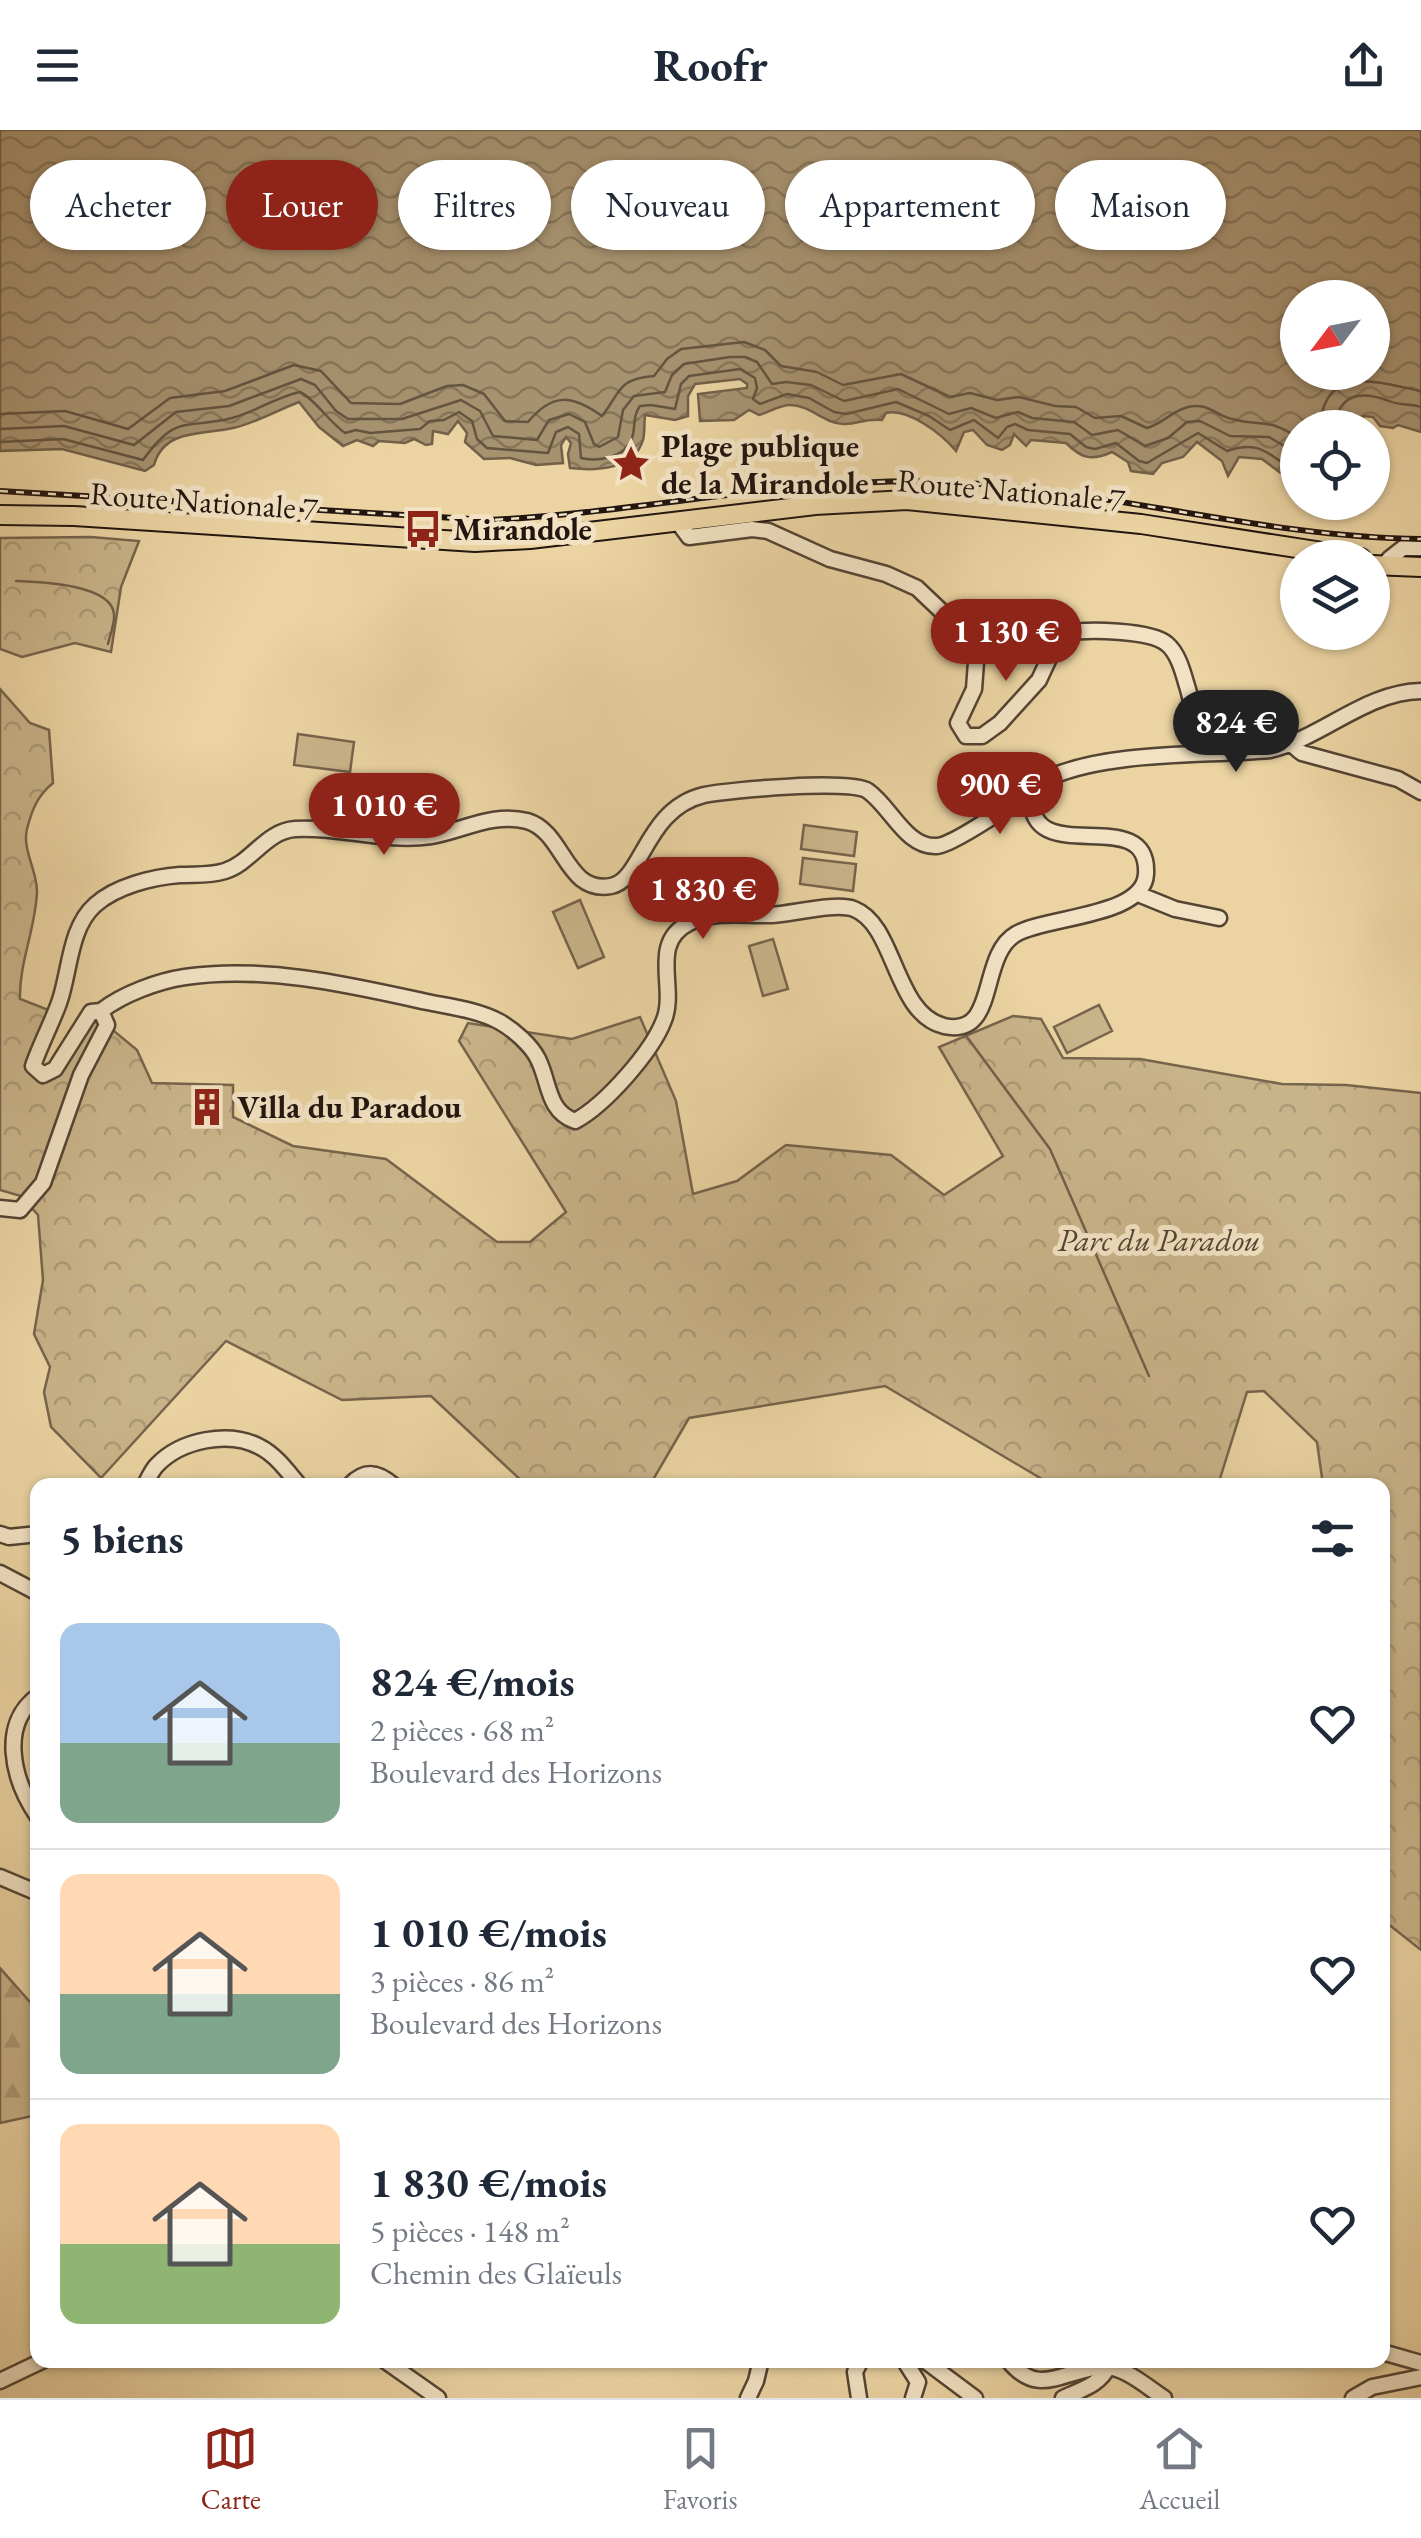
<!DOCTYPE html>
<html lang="fr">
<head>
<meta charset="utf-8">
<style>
  :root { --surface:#fff; --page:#f2f2f3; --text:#1f2937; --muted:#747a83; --line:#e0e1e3; --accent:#8f2418 }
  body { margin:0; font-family:"EB Garamond",serif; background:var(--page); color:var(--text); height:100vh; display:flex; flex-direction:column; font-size:38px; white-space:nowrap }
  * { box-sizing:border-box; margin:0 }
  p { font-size:32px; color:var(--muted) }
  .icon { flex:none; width:55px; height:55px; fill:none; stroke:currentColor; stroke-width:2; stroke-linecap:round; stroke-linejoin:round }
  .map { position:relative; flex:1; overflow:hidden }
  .details { position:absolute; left:30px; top:1348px; width:1360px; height:890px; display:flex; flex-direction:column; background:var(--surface); border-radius:20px; box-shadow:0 2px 8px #0004 }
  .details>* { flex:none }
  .hud { position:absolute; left:30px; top:30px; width:1362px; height:90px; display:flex; gap:20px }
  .needle { width:65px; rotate:238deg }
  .buttons { position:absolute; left:1280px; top:150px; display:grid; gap:20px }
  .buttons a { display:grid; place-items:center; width:110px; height:110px; border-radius:50%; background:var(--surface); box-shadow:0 2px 8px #0004; font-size:50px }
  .price { position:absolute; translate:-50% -85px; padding:0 22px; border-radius:35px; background:var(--accent); color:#fff; font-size:32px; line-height:65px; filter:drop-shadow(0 2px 5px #0008) }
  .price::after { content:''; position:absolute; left:50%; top:60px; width:30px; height:22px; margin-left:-15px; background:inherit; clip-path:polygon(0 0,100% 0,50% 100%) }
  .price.selected { background:#222; color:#fff }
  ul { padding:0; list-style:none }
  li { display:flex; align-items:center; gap:30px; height:250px; padding:0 30px }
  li+li { border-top:2px solid var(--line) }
  li span { display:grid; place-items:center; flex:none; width:280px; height:200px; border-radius:20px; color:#555 }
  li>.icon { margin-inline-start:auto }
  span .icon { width:120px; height:120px; fill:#fffc; stroke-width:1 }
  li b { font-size:42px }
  h2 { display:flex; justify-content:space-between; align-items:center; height:120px; padding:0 30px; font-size:42px }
  .tag { padding:0 35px; border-radius:45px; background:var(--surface); box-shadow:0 2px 8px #0004; font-size:35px; line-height:90px }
  .tag.selected { background:var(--accent); color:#fff }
  header { display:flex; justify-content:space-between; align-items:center; height:130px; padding:0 30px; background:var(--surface); font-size:45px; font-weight:700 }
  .tabs { display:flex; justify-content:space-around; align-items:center; height:140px; border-top:2px solid var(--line); background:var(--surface); font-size:28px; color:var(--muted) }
  .tabs a { display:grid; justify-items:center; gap:5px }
  .tabs .selected { color:var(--accent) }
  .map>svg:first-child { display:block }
</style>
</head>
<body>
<header><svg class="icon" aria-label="menu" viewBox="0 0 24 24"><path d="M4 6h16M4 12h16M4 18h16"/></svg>Roofr<svg class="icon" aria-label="share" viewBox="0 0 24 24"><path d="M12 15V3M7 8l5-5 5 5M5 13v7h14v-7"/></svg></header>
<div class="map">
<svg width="1421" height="2268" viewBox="0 0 1421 2268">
  <defs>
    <pattern id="forest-firs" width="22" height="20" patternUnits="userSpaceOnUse" patternTransform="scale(2.5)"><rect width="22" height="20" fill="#c9b389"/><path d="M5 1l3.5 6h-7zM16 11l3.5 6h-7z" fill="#ac9975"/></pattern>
    <pattern id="park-crowns" width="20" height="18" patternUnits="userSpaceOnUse" patternTransform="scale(2.5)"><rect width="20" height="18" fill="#c9b389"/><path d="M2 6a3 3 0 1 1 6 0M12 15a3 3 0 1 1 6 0" fill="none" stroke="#ac9975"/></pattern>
    <pattern id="water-waves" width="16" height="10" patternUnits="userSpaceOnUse" patternTransform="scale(2.5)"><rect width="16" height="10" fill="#a79270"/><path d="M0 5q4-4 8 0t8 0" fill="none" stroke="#88765a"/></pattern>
  </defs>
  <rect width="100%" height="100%" fill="#ebd3a2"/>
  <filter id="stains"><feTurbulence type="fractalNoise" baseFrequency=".002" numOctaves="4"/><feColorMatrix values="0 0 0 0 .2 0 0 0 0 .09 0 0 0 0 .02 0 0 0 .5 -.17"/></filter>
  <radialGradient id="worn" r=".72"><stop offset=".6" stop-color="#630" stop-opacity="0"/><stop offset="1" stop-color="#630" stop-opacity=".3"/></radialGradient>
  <path fill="url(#forest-firs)" stroke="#76644c" stroke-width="2.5" d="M0 1838 30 1872 38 1868 37 1985 0 1993Z"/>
  <path fill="url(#park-crowns)" stroke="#76644c" stroke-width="2.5" d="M91 407 139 411 121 457 111 522 75 513 22 527 0 519V408Z
    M0 559 30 593 49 600 53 653C37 666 32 680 27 699 22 719 37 741 37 761 36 798 19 832 20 869L51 881 28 940 41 953 58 945 91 893 102 891 137 920 152 953 233 955V987L293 1016 386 1029 497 1112H530L566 1082 459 911 468 893 572 909 640 887 676 971 693 1064 737 1051 786 1015 891 1025 944 1065 1003 1026 939 917 1013 886 1041 889 1063 928 1140 929 1282 954 1346 955 1421 963V1820L1383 1790 1382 1637 1387 1632 1382 1602V1355H1323L1317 1312 1264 1261 1247 1262 1218 1355H1052L885 1256 689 1288 650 1355H526L431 1266 342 1270 226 1211 101 1348 51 1297 44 1262 50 1237 34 1204 43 1150 38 1085 21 1066 0 1060Z"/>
  <path fill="#c9b389" stroke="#76644c" stroke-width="2.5" d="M298 604 354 612 350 642 294 635Z
    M804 695 857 702 854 726 801 719Z
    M803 728 856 734 853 761 800 754Z
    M580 770 604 827 578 838 553 782Z
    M773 809 788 859 763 866 749 816Z
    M1099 875 1112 901 1067 923 1054 897Z"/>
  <path fill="url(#water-waves)" stroke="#726049" stroke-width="2.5" fill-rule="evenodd" d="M0 0H1421V302L1398 295 1393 298 1380 296 1373 287 1364 286 1355 297 1298 298 1297 350 1294 346 1286 347 1262 329 1239 327 1228 346 1222 331 1197 312 1183 327 1162 333 1153 344 1131 341 1128 332 1112 322C1092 331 1082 329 1066 313L1031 310 1026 316 1014 304 1010 315 1002 320 987 315 973 300 964 302 956 321C942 304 908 278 886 283L882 290C863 288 857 295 843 294 823 293 810 275 790 275 780 275 769 282 759 285L749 280 734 290 700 291 698 264 747 258V254L740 249 695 254 688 266V286L675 290 645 285C644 292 645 302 643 310 634 340 596 341 570 338L568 324 571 313 566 307 561 315 563 333 536 335 510 328 484 329 465 312 467 303 458 291 448 304 433 301 432 314 426 315 414 309 405 313 379 311 373 316 357 310 343 316 319 297 299 272C278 280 256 293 233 298 204 305 164 298 154 335L145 341 62 319 0 321ZM1298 168H1372V242H1298Z"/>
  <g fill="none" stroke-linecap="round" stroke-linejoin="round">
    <path stroke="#645440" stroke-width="2.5" d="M0 284 65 281 128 299 170 268 225 261 294 235 321 241 351 273 400 274 447 256 463 255 484 264 505 291 528 292C553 262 572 265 602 286 621 262 617 249 654 246L667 229 681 219 744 212 765 220 781 236 817 242 843 255 901 244 950 267 970 263 997 270 1019 267 1055 276 1076 277 1095 288 1121 286 1147 298C1162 294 1172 281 1188 277 1207 272 1215 285 1232 289 1262 297 1268 287 1298 308
      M1320 298C1323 232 1381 253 1421 261
      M1335 298C1338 262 1362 261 1389 271 1397 275 1411 274 1421 277
      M0 299 64 296 134 315 176 282 229 276 301 249 315 255 336 281 348 289H402L461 270 480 281 493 306 537 310 549 290 569 284 585 292 594 314 599 317 618 307 623 280 634 266 665 262 672 245 684 234 730 227H745L757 232 772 254 786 252 811 255 844 271 898 259 949 284 971 278 996 288 1018 282 1032 288 1074 292 1092 305 1118 300 1145 316 1168 308 1187 292 1200 291 1230 306 1269 307 1298 324
      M0 312 63 309 143 330C177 283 184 300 232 288 255 282 276 267 300 262 315 269 328 291 345 303L356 300 370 303 420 299 430 291 444 290 459 282 472 291 477 309 487 318 548 323 556 302 568 297 579 304 581 328C598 332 625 328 632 308 636 296 632 287 640 276L651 275 675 279 681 254 689 246 740 239 755 248 757 258 753 269 760 274 787 264 809 268 834 282 846 284 896 272 929 286 950 300 974 290 998 308 1007 297 1015 294 1028 300 1070 304 1086 317 1095 319 1116 313 1139 331 1147 333 1198 303 1227 321C1268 307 1270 334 1298 337"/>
    <path stroke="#726049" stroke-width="2.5" d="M16 451C39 452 111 454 114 484 115 493 110 505 108 514
      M964 903 1050 1019 1149 1246"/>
    <g stroke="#544434" stroke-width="19">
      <path id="minor" d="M680 395 689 407 752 399 768 401 830 429 886 444 917 458 956 495 976 532 974 559 958 593 966 606H982L1000 593 1039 550 1058 509 1067 503C1087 499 1151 500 1167 514 1178 523 1183 542 1187 556 1191 567 1191 583 1202 591 1219 602 1237 583 1255 584 1275 586 1286 613 1302 623L1398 649 1421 662
        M1389 429 1403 418H1421
        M1138 764 1175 779 1219 788
        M101 881C123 864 158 851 185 847 264 835 350 855 427 872 451 877 478 880 500 892 514 900 531 915 538 929 550 953 547 981 575 991 605 975 652 922 664 890 677 858 649 813 689 793 714 780 744 786 771 785 792 784 836 772 854 779 896 795 894 884 944 896 999 908 978 826 1016 804 1047 786 1144 787 1146 744 1150 669 1023 745 1032 661
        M0 1078 20 1080 43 1053 81 945 107 895 101 881 91 882 55 939 43 945 33 936C40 915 51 895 59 873 70 843 69 798 95 775 116 756 153 747 180 745 196 744 209 746 225 741 251 733 266 701 295 699 340 696 385 713 431 706 462 701 493 682 527 691 565 702 565 764 611 756 643 750 645 679 704 665 729 660 851 649 868 661 891 677 906 718 937 716 953 715 1012 674 1028 663 1037 657 1043 649 1053 646 1113 621 1203 626 1270 620 1322 608 1365 562 1421 561
        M145 1355C148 1349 152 1340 157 1335 181 1310 229 1300 260 1317 276 1325 288 1342 299 1355
        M350 1355C365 1339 378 1342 393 1355
        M0 1404 9 1407 38 1404
        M0 1443 38 1463
        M38 1566C0 1593 11 1648 38 1687
        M0 1747 38 1763
        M1382 2222 1421 2233
        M384 2230 438 2268
        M904 2230 918 2252 913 2268
        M924 2230 975 2268
        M1008 2230C1038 2268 1062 2241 1100 2237 1122 2234 1147 2257 1164 2268
        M0 2251 44 2230
        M748 2268 756 2251 761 2230
        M859 2268 855 2242 861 2230
        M1063 2268C1080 2260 1100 2255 1108 2237
        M1353 2268 1372 2257 1421 2247"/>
    </g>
    <g stroke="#22150f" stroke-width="22">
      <path id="major" d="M0 385 74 386 475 412 530 409 815 375 907 370 1141 394 1361 428
        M1372 435 1421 437"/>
    </g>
    <use href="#minor" stroke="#f2e2c3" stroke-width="14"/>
    <use href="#major" stroke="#ebd3a2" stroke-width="18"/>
    <g stroke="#22150f" stroke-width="6">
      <path id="rail" d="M0 361 488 390C642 383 793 346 948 352 1107 359 1261 407 1421 409"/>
    </g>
    <use href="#rail" stroke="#f2e2c3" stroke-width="2.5" stroke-dasharray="8" stroke-linecap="butt"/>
  </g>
  <defs>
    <g id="sight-bare" transform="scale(3)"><path d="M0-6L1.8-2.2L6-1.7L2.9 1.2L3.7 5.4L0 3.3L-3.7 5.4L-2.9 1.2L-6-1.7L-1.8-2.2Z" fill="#8f2418" stroke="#f2e2c3" stroke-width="2.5" paint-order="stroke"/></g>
    <g id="bus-bare" transform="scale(3)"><path d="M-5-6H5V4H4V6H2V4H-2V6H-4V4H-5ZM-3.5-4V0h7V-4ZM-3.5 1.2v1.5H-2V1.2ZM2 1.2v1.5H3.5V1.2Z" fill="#8f2418" stroke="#f2e2c3" stroke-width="2.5" paint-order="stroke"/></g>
    <g id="building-bare" transform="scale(3)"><path d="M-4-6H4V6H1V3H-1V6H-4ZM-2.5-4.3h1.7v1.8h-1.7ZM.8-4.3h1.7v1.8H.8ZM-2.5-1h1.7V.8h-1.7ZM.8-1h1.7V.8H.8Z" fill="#8f2418" stroke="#f2e2c3" stroke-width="2.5" paint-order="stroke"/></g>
  </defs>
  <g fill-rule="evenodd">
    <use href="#sight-bare" x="631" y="334"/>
    <use href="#bus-bare" x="423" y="399"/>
    <use href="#building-bare" x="207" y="977"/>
  </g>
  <g text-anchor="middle" stroke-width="10" stroke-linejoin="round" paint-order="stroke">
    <g font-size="32" font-weight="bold" fill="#22150f" stroke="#f2e2c3" text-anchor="start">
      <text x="661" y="327">Plage publique<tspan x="661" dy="37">de la Mirandole</tspan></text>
      <text x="453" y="410">Mirandole</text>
      <text x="237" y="988">Villa du Paradou</text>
    </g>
    <g font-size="32" fill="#22150f" stroke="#f2e2c3">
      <text transform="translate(1011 360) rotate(5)" y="11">Route Nationale 7</text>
      <text transform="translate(204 371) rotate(4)" y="11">Route Nationale 7</text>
    </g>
    <g font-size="32" font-style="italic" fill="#544434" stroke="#f2e2c3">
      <text x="1159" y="1121">Parc du Paradou</text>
    </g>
  </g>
  <rect width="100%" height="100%" filter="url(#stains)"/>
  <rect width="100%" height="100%" fill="url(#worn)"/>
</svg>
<div class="buttons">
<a><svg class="needle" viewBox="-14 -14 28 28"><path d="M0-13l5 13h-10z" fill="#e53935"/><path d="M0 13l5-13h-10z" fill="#747a83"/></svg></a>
<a><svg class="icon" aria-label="locate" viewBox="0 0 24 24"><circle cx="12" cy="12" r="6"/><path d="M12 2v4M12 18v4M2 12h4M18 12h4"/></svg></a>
<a><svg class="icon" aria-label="layers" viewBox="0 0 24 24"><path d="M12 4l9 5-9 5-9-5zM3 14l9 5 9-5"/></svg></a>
</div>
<b class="price" style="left:1006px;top:554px">1 130 €</b>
<b class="price selected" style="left:1236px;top:645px">824 €</b>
<b class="price" style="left:1000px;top:707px">900 €</b>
<b class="price" style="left:384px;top:728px">1 010 €</b>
<b class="price" style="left:703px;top:812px">1 830 €</b>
<div class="hud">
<a class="tag">Acheter</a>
<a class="tag selected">Louer</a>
<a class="tag">Filtres</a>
<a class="tag">Nouveau</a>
<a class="tag">Appartement</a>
<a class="tag">Maison</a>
</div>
<section class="details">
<h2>5 biens<svg class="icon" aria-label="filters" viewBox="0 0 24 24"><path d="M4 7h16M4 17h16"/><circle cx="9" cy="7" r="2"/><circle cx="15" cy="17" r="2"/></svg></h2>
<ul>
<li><span style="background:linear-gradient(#a9c7e8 60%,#7fa58c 0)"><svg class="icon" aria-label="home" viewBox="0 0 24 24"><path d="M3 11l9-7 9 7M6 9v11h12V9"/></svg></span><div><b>824 €/mois</b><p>2 pièces · 68 m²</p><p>Boulevard des Horizons</p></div><svg class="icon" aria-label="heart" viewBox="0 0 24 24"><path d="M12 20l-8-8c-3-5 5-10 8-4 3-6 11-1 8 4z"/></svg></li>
<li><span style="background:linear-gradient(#ffd9b3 60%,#7fa58c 0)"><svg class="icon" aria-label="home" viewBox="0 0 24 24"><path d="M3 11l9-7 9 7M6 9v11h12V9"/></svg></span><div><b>1 010 €/mois</b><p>3 pièces · 86 m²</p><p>Boulevard des Horizons</p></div><svg class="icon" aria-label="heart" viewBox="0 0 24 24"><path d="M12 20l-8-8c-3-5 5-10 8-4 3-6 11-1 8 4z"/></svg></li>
<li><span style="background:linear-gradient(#ffd9b3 60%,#8fb573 0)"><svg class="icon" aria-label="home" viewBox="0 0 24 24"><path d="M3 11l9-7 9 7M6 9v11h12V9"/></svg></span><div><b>1 830 €/mois</b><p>5 pièces · 148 m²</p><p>Chemin des Glaïeuls</p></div><svg class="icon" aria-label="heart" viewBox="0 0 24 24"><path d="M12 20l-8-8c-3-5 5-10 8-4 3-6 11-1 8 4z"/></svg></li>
</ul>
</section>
</div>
<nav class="tabs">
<a class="selected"><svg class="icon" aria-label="map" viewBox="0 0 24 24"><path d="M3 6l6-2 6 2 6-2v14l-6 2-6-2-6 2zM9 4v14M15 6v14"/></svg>Carte</a>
<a><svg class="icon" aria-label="saved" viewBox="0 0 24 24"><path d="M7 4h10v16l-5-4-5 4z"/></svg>Favoris</a>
<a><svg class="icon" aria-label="home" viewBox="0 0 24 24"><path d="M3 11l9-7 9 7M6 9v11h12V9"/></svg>Accueil</a>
</nav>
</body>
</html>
